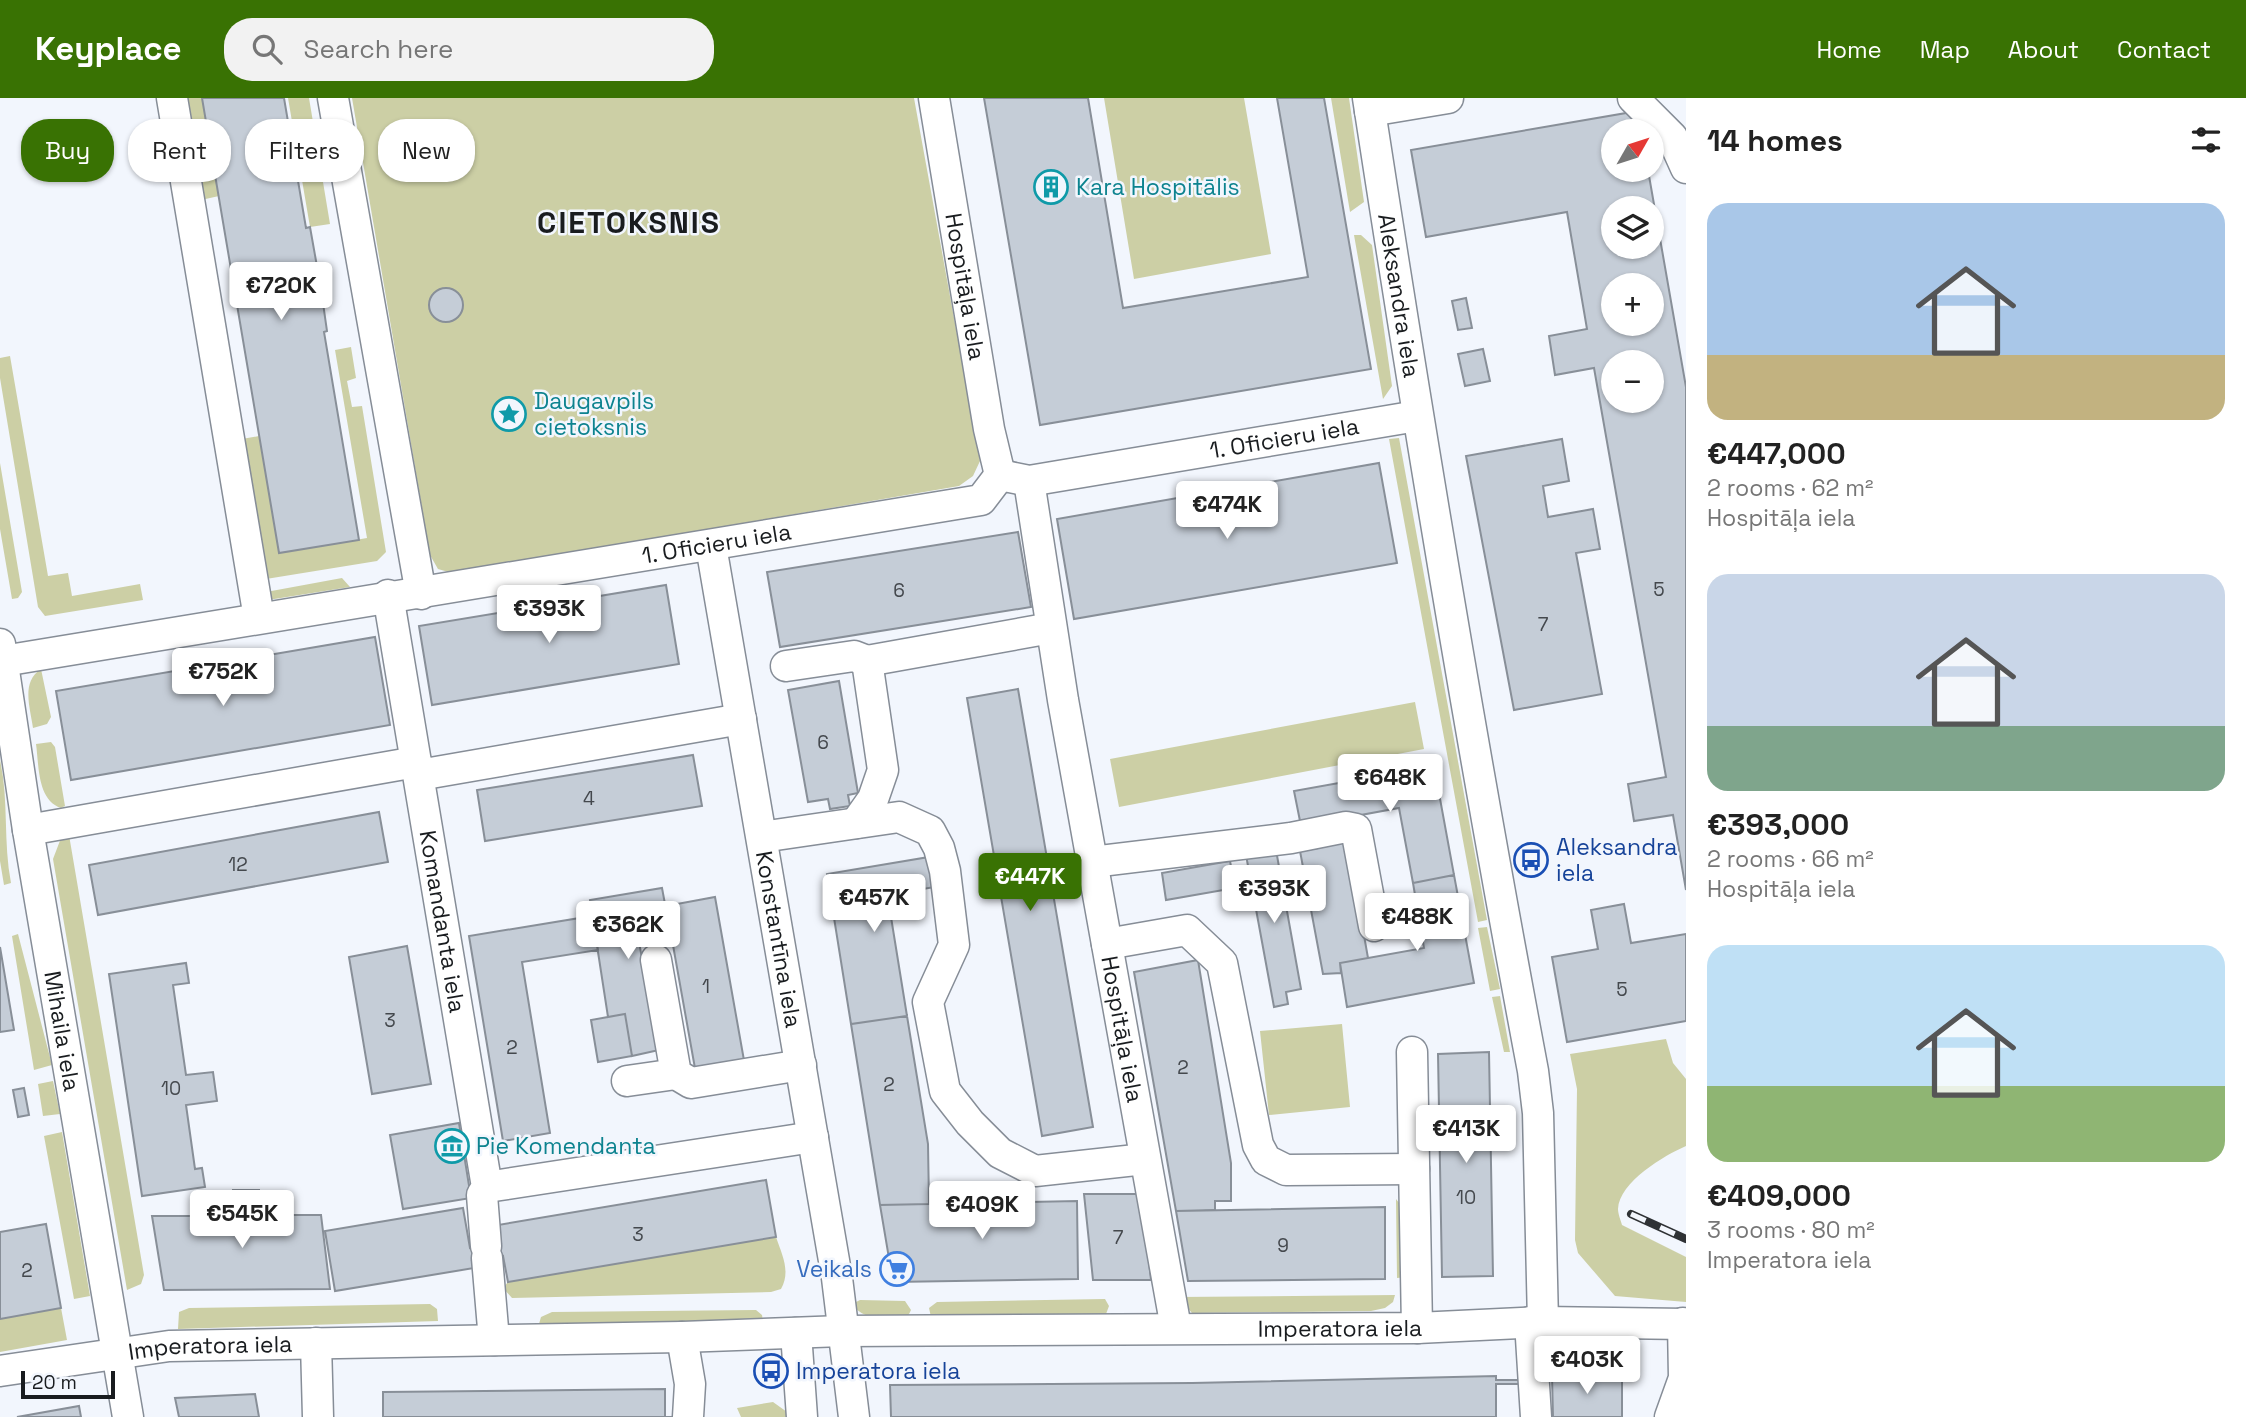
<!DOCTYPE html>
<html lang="en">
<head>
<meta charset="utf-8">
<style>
  :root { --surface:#fff; --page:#f2f2f2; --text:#222; --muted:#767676; --accent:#397203 }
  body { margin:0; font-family:"Space Grotesk",sans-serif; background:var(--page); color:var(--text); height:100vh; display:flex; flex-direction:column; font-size:26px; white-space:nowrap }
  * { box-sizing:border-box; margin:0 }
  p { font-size:23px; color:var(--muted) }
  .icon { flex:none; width:38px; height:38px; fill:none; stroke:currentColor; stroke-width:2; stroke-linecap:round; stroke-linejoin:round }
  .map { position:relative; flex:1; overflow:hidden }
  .sheet { display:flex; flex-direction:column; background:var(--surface); width:560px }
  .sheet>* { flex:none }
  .top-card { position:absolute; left:21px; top:21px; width:665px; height:63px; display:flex; gap:14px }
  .needle { width:46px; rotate:51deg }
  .fabs { position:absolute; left:1601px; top:21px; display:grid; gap:14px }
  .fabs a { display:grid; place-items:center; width:63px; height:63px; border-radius:50%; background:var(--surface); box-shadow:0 2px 5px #0004; font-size:35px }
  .scale { position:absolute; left:21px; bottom:18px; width:94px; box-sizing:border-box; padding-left:7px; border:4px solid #191c1f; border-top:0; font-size:19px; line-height:24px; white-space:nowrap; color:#191c1f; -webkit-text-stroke:5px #f2f6fd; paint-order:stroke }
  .price { position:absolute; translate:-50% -60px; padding:0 16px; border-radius:7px; background:#fff; color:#222; font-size:23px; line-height:46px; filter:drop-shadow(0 2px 4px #0008) }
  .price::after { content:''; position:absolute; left:50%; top:42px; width:21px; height:16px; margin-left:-10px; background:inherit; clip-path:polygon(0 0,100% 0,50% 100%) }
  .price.selected { background:var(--accent); color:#fff }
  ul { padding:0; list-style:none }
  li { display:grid; align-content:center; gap:14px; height:371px; padding:0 21px }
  li span { display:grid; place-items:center; height:217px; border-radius:21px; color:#555 }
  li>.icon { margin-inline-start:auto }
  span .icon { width:126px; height:126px; fill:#fffc; stroke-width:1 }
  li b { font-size:30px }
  h2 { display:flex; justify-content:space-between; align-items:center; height:84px; padding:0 21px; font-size:30px }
  .tag { padding:0 24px; border-radius:28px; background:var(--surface); box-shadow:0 2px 5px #0004; font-size:24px; line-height:63px }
  .tag.selected { background:var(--accent); color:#fff }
  header { display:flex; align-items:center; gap:42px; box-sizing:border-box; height:98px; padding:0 35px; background:var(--accent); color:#fff }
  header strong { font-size:33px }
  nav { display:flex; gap:38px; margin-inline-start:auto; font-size:24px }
  .search { width:490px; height:63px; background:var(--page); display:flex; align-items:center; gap:18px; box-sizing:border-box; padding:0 24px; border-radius:28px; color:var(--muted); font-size:26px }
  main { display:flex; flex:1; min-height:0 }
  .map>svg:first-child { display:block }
</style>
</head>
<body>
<header>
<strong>Keyplace</strong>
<div class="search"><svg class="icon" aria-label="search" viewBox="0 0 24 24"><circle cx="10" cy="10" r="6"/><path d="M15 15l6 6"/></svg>Search here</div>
<nav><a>Home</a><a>Map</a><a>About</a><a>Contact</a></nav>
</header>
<main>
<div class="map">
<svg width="1686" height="1319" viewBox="0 0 1686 1319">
  <rect width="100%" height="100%" fill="#f2f6fd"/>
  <path fill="#cccfa5" d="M185 0H202L219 98 201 102Z
    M288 0H309L330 126 310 129Z
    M352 0H914L980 363 973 378 959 388 452 475 438 471 430 457Z
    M1104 0H1244L1271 156 1134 181Z
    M1331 0H1349L1364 104 1350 114Z
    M1354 137H1361L1372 147 1392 288 1383 301Z
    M351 249 356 280 347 283 352 309 362 308 386 454 377 463 266 481 242 341 259 338 279 455 367 440 335 252Z
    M10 258 48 478 68 475 72 498 140 486 143 502 45 518 38 509 0 280V260Z
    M1399 340 1487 822 1478 824 1389 341Z
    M0 365 22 494 18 500 12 501 0 431Z
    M342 480 350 489 268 502 266 494Z
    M41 571 51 619 47 626 33 630C30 609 21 584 41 571Z
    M1415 604 1424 651 1119 709 1110 661Z
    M51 644 55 649 65 708 61 710C37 702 39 667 36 646Z
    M0 662C9 702 3 744 11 785L4 787 0 763Z
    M69 737 144 1177 141 1186 127 1192 53 761 61 740Z
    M1487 829 1500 891 1490 893 1478 830Z
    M18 836 52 967 34 972 12 838Z
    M1500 898 1510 954H1504L1492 899Z
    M1342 926 1350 1009 1269 1017 1260 933Z
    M1666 941 1673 965 1686 981V1048C1665 1057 1619 1084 1618 1111 1618 1116 1621 1123 1622 1127L1686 1159V1204L1615 1198 1578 1155 1575 1142 1577 991 1570 956Z
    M53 983 60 1016 43 1018 38 986Z
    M62 1034 90 1198 74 1201 44 1038Z
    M1396 1101 1403 1110 1407 1179 1397 1180Z
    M776 1139C782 1157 791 1173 781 1191L771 1194 512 1200 503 1190 508 1184Z
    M1395 1197 1393 1204 1385 1210 1371 1213 1192 1215 1178 1199Z
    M1105 1201 1109 1208 1106 1216 931 1219 929 1210 937 1204Z
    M860 1202 905 1203 911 1212 908 1218C888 1219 865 1225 852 1206Z
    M430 1206 437 1211 438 1223 178 1231 179 1214 189 1210Z
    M61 1210 67 1242 0 1254V1221Z
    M756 1212 762 1217 763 1223 539 1226 541 1219 552 1214Z
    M773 1304 794 1319H741L737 1310Z"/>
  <path fill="#c5cdd7" stroke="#888f98" stroke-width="2" fill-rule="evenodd" d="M202 0H284L306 130 310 129 321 191 327 233 324 234 359 442 279 455Z
    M984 0H1088L1123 210 1308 179 1277 0H1324L1371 271 1040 327Z
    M1638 13 1641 33H1614V72H1648L1686 289V792L1673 717 1634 723 1628 686 1666 679 1594 270 1555 277 1549 238 1587 231 1567 114 1426 139 1411 52ZM1614 110H1652V149H1614ZM1614 187H1652V226H1614ZM1614 264H1652V303H1614Z
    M429 207a17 17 0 1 1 34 0a17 17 0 1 1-34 0Z
    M1466 200 1472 230 1458 232 1452 203Z
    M1483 251 1490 283 1465 288 1458 256Z
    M1562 341 1569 383 1543 388 1548 419 1593 411 1600 451 1576 455 1602 596 1514 612 1466 358Z
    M1379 365 1397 465 1074 521 1057 421Z
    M1018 434 1031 509 780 549 767 474Z
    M666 487 679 566 432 607 419 528Z
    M375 539 390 627 71 682 56 593Z
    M839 583 858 695 848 697 850 708 830 711 828 701 808 704 788 592Z
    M1018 591 1093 1029 1042 1038 967 600Z
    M693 657 702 708 485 743 477 692Z
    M1434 668 1454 777 1413 785 1399 710 1301 728 1294 693Z
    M379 714 388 764 98 817 89 767Z
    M1346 736 1368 860 1340 865 1341 875 1323 876 1300 753 1319 750 1318 741Z
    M1276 752 1301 891 1286 894 1288 906 1274 909 1246 757Z
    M935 758 940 788 895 796 893 781 885 782 907 918 851 926 827 776Z
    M1230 763 1235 790 1166 802 1162 775Z
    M1454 777 1474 885 1347 909 1340 865 1424 850 1413 785Z
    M662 790 668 822 636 828 659 952 632 958 625 916 608 919 590 802Z
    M715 799 745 968 696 976 666 808Z
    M1624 806 1631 845 1686 836V923L1567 944 1552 859 1598 851 1591 812Z
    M592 818 598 852 522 864 550 1035 503 1043 469 838Z
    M407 848 431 986 372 996 349 859Z
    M0 849 14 932 0 934Z
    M1198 862 1231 1065V1103H1215V1112L1176 1113 1134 874Z
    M186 865 189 885 173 887 186 977 213 974 217 1003 186 1007 195 1071 202 1070 205 1089 142 1098 109 876Z
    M625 916 632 958 598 964 591 922Z
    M907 918 928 1046 929 1106 880 1107 851 926Z
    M1489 954 1493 1178 1442 1179 1438 956Z
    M24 990 29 1017 18 1019 13 992Z
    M459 1025 471 1100 403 1111 390 1037Z
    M766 1082 776 1139 508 1184 503 1158 472 1163 474 1170 335 1193 325 1133 463 1110 470 1150 501 1145 498 1127Z
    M233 1092H259V1117H321L330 1191 164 1192 152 1118H233Z
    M1084 1096H1142L1151 1182H1093Z
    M1077 1103 1078 1181 893 1184 880 1107Z
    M1385 1109V1181L1188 1183 1176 1113Z
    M46 1126 61 1210 0 1221V1134Z
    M1622 1277V1319H1553L1552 1278Z
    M1496 1278V1282H1519V1286H1496V1319H891L890 1287 1192 1285Z
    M665 1291V1319H677H383V1294Z
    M255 1296 259 1319H179L175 1300Z
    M79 1308 81 1319H17Z"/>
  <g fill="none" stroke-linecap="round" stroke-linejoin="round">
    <g stroke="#868d97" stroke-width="33">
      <g id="minor">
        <path d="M172 0 259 520"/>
        <path d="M333 0 421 496"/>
        <path id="s1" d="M934 0 989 331 1000 377"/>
        <path id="s2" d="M1368 0C1418 325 1472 650 1533 973L1538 1015 1543 1224"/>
        <path d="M1633 0 1672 39 1686 70"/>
        <path d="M1370 13 1448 0"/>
        <path id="s3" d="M1029 383 1063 602 1176 1230"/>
        <path id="s4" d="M711 448 837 1180 854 1319"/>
        <path id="s5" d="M388 497 487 1089 482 1097 486 1148"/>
        <path id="s6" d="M0 546 28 732 128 1319"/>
        <path id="s7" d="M3 563 981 402 1000 377 1029 383 1417 318"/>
        <path d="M786 568 854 558 867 563"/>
        <path d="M419 677 741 621"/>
        <path d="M856 725 873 701 883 672 867 563 1051 530"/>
        <path d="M28 732 416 664"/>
        <path d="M762 739 899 719 930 733 939 750 945 773 954 847 928 904 945 993 970 1025 1000 1055 1035 1073 1145 1061"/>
        <path d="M1092 764 1291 740 1346 729 1356 731 1374 828"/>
        <path d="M1107 846 1187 832 1222 865 1258 1047 1266 1062 1286 1072 1414 1071"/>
        <path d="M656 862 676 976 691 985 801 967"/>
        <path d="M1412 954 1417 1230"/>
        <path d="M627 983 676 976"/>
        <path d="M487 1089 813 1039"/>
        <path d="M487 1160 494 1242"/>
        <path d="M1530 1224 1536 1319"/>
        <path d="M796 1235 802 1319"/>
        <path d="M682 1239 690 1286 688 1319"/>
        <path d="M316 1245 318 1319"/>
        <path id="s8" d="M0 1273 169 1248 682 1239 842 1233 1417 1230 1543 1224 1686 1226"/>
        <path d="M1670 1319 1684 1280 1683 1225"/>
      </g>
    </g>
    <use href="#minor" stroke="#fff" stroke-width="30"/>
    <g stroke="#2f3235" stroke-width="8">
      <path id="rail" d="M1631 1116 1686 1141"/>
    </g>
    <use href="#rail" stroke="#f2f6fd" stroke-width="5" stroke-dasharray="16" stroke-linecap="butt"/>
  </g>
  <defs>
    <g id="building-ring" transform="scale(1.75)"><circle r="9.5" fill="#f2f6fd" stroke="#0f9aa8" stroke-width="1.5"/><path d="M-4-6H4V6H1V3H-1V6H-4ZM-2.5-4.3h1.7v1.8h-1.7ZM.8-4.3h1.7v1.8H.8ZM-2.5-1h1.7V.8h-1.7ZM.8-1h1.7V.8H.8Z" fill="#0f9aa8"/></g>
    <g id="sight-ring" transform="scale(1.75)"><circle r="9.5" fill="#f2f6fd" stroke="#0f9aa8" stroke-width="1.5"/><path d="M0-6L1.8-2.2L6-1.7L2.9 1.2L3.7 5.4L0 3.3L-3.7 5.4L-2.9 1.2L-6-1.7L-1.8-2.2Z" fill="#0f9aa8"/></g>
    <g id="bus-ring" transform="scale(1.75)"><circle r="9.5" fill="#f2f6fd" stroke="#1a4fb4" stroke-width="1.5"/><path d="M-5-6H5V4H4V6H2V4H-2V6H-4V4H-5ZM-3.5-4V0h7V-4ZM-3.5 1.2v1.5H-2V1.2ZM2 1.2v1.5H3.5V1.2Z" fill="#1a4fb4"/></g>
    <g id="museum-ring" transform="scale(1.75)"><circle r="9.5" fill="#f2f6fd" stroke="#0f9aa8" stroke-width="1.5"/><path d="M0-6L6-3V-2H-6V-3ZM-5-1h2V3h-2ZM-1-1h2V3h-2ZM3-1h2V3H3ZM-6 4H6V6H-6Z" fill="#0f9aa8"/></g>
    <g id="supermarket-ring" transform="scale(1.75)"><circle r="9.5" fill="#f2f6fd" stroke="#3f7fe0" stroke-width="1.5"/><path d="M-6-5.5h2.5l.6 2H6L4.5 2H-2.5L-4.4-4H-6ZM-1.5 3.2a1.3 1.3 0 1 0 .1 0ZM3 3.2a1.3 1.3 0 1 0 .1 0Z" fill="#3f7fe0"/></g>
  </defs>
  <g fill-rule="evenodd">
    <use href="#building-ring" x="1051" y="89"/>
    <use href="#sight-ring" x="509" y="316"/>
    <use href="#bus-ring" x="1531" y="762"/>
    <use href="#museum-ring" x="452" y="1048"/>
    <use href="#supermarket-ring" x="897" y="1171"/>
    <use href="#bus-ring" x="771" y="1273"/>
  </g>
  <g text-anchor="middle" stroke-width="5" stroke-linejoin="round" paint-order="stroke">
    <g font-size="19" fill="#44484d">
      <text x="1659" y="498">5</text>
      <text x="899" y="499">6</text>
      <text x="1543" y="533">7</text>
      <text x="823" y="651">6</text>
      <text x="589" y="707">4</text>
      <text x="238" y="773">12</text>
      <text x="706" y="895">1</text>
      <text x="1622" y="898">5</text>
      <text x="390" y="929">3</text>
      <text x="512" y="956">2</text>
      <text x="1183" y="976">2</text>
      <text x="889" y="993">2</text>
      <text x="171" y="997">10</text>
      <text x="1466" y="1106">10</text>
      <text x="638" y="1143">3</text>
      <text x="1118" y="1146">7</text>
      <text x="1283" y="1154">9</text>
      <text x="27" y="1179">2</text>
    </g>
    <g font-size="23" fill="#0d838f" stroke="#f2f6fd" text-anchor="start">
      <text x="1076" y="97">Kara Hospitālis</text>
      <text x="534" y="311">Daugavpils<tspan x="534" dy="26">cietoksnis</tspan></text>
      <text x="476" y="1056">Pie Komendanta</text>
    </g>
    <g font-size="23" fill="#191c1f" stroke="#f2f6fd">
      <text dy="8" stroke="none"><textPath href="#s1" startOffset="191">Hospitāļa iela</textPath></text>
      <text dy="8" stroke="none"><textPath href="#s2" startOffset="200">Aleksandra iela</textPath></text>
      <text dy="8" stroke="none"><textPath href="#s7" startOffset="1311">1. Oficieru iela</textPath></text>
      <text dy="8" stroke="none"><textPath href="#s7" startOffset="723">1. Oficieru iela</textPath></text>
      <text dy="8" stroke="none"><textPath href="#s5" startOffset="331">Komandanta iela</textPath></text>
      <text dy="8" stroke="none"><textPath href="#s4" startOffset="399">Konstantīna iela</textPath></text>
      <text dy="8" stroke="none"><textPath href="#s3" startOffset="556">Hospitāļa iela</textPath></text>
      <text dy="8" stroke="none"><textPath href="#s6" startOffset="392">Mihaila iela</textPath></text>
      <text dy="8" stroke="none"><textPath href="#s8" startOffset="1342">Imperatora iela</textPath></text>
      <text dy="8" stroke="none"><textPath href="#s8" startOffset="212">Imperatora iela</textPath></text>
    </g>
    <g font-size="23" fill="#164399" stroke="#f2f6fd" text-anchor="start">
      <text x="1556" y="757">Aleksandra<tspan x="1556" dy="26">iela</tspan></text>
      <text x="796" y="1281">Imperatora iela</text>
    </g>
    <g font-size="23" fill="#366cbe" stroke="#f2f6fd" text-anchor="end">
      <text x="872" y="1179">Veikals</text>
    </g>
    <g font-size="30" font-weight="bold" letter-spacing="2" fill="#191c1f" stroke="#f2f6fd">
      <text x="629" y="135">CIETOKSNIS</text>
    </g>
  </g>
</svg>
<div class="fabs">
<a><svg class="needle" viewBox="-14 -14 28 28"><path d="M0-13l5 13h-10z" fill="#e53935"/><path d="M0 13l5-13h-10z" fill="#767676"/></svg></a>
<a><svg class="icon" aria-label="layers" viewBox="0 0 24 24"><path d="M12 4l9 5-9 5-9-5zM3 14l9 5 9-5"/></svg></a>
<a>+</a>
<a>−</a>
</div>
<div class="scale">20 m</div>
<b class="price" style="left:281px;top:224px">€720K</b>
<b class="price" style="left:1227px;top:443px">€474K</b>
<b class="price" style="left:549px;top:547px">€393K</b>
<b class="price" style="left:223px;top:610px">€752K</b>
<b class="price" style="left:1390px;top:716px">€648K</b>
<b class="price selected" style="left:1030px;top:815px">€447K</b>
<b class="price" style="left:1274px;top:827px">€393K</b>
<b class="price" style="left:874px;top:836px">€457K</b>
<b class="price" style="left:1417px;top:855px">€488K</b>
<b class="price" style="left:628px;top:863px">€362K</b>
<b class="price" style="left:1466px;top:1067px">€413K</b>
<b class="price" style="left:982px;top:1143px">€409K</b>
<b class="price" style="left:242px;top:1152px">€545K</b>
<b class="price" style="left:1587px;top:1298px">€403K</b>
<div class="top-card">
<a class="tag selected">Buy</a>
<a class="tag">Rent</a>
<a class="tag">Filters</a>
<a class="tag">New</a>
</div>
</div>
<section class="sheet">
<h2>14 homes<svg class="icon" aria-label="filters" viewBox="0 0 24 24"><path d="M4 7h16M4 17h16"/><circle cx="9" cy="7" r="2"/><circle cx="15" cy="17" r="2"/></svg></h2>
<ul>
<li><span style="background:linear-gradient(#a9c7e8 70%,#c2b280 0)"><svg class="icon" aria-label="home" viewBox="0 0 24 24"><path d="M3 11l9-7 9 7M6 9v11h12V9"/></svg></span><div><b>€447,000</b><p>2 rooms · 62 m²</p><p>Hospitāļa iela</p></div></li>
<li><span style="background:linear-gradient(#c9d6e8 70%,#7fa58c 0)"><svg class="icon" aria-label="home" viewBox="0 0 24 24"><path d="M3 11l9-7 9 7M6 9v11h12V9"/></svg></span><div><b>€393,000</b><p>2 rooms · 66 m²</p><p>Hospitāļa iela</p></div></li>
<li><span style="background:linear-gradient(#bfe0f5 65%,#8fb573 0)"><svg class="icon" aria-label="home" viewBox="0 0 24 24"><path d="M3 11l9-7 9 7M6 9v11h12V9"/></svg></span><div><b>€409,000</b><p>3 rooms · 80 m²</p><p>Imperatora iela</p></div></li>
</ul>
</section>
</main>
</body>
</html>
